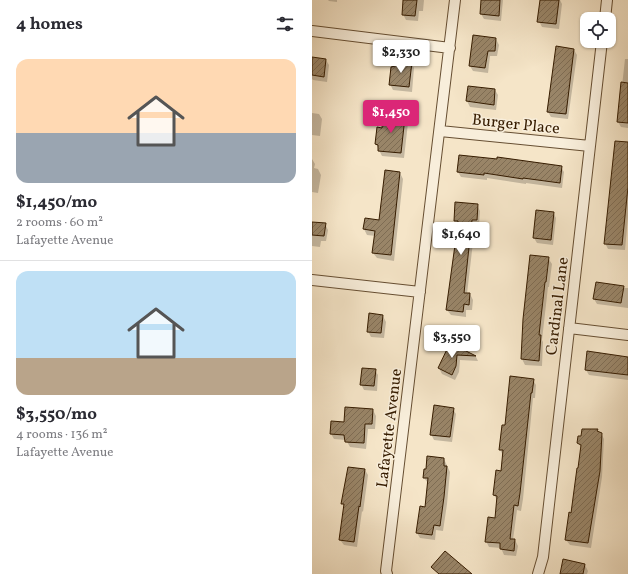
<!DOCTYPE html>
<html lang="en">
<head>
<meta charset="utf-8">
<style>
  :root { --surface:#fff; --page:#f7f7f7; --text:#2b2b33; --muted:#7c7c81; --line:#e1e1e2; --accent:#db2777 }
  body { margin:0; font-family:Vollkorn,serif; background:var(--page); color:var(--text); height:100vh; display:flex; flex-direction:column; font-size:15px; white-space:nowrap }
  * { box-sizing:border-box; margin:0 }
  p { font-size:13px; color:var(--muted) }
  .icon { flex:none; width:22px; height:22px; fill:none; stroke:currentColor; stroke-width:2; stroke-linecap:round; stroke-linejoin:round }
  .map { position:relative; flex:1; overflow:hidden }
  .panel { display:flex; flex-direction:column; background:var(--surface); width:312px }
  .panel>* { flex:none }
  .tools { position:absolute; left:268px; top:12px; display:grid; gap:8px }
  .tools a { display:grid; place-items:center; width:36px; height:36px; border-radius:8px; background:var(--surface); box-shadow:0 1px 3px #0004; font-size:20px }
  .price { position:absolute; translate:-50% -34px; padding:0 9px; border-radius:4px; background:#fff; color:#222; font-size:13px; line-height:26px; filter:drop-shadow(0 1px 2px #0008) }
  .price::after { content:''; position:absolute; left:50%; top:24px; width:12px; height:9px; margin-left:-6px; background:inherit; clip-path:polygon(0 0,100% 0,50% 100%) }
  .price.on { background:var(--accent); color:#fff }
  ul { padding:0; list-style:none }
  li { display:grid; align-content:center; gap:8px; height:212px; padding:0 16px }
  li+li { border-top:1px solid var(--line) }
  li span { display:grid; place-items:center; height:124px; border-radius:12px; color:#555 }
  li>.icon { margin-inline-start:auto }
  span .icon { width:72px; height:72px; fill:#fffc; stroke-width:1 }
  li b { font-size:17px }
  h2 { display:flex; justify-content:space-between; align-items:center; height:48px; padding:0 16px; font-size:17px }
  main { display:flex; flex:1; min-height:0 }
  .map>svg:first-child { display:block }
</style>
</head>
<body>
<main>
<section class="panel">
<h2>4 homes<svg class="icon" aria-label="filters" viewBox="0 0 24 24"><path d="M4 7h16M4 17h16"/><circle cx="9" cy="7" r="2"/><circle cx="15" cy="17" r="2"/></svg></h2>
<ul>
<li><span style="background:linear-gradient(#ffd9b3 60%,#9aa5b1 0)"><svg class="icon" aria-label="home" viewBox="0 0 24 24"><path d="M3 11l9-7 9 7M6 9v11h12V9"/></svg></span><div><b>$1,450/mo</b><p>2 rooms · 60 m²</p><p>Lafayette Avenue</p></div></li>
<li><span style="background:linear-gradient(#bfe0f5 70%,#b9a48a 0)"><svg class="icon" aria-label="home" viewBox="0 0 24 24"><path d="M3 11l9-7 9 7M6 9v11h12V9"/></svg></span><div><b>$3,550/mo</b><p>4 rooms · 136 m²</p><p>Lafayette Avenue</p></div></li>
</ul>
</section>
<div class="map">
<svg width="316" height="574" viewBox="0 0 316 574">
  <defs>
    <pattern id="building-hatch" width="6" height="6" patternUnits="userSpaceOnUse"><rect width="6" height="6" fill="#998568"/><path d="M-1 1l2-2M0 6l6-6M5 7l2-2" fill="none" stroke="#7e6c53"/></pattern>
  </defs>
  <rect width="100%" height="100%" fill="#f5e5c8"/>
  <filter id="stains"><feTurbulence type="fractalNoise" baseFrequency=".005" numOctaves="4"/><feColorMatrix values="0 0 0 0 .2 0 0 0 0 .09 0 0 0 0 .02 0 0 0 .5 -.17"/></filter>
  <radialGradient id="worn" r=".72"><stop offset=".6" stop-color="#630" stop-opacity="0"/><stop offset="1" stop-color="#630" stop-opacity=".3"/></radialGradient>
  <path fill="#0003" d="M16 0H25V2L17 1Z
    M92 0H112L111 11H107L106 21 94 20 91 14Z
    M171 0H191L189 21 172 19 169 14Z
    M229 0H248L250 4 247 29 230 27 227 21Z
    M184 39 187 45 185 56H178L176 73 161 71 158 66Z
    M262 50 265 55 256 119 239 117 236 112Z
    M0 58 14 60 17 65 15 82 1 80 0 79Z
    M313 59H316V128L309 127 306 122Z
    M99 63 102 68 100 92 81 90 78 84Z
    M157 87 183 90 186 95 184 110 158 107 155 101Z
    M0 113 7 114 10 119 8 136 0 135Z
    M92 118 96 123 92 158 70 156 64 144 71 129Z
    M316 143V217L313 250 296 249 293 243Z
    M0 159 3 164 2 168 6 169 9 175 6 193 0 192Z
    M249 167 252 172 250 188 214 183V184L175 178V180L149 177 146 172Z
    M88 173 91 179 82 261 65 258 61 253 64 236 55 235 52 229 68 221Z
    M165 205 168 211 167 225H163L155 294H158L161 300 160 310H154V317L139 315 135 310 145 246 146 226 143 221Z
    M241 212 244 218 241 245 225 243 222 238Z
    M0 223 13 224 16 230 14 241H9L8 247 0 246Z
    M236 258 240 264 237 287H236L230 340 231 342 230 366 213 365 210 359Z
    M312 288H316V308L285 304 282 299Z
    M71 316 74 322 72 338 59 337 56 331Z
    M138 344 164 357 166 361 148 360 147 372 143 380 130 374 127 368Z
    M316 358V380L277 375 274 370Z
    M63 370 66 375 65 391 52 390 49 384Z
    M221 380 224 385 223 398H221L211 499 209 511 205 510 201 540H203L206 546 204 556 192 555 189 548 177 547 174 541 183 519 186 501 182 495 189 472 191 455 188 450 194 426Z
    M141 409 144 414 140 442 122 440 119 434Z
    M61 410 64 416 63 429H56L54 449 38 447 34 440 22 439 19 434Z
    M285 430 287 433H289L292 439 290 477 279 548 258 545 254 540 267 469 270 448 266 443 270 437Z
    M132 459 138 472 135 504 131 531 124 530 123 540 108 538 105 533 114 508 116 483 112 478Z
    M53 470 56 475 51 512 50 511 45 547 32 545 28 540 33 508 31 504Z
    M273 565 276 571 275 574H249Z"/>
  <path fill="url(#building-hatch)" stroke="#361c00" d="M91 0H105L103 16 90 15Z
    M169 0H188L187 16 168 14Z
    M228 0H247L244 24 225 22Z
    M161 35 184 38 183 51H176L173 68 157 66Z
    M244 46 262 49 254 114 235 112Z
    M0 57 14 59 12 77 0 75Z
    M83 60 100 62 97 87 77 85 79 67 83 66Z
    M309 82 316 83V123L305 122Z
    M156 86 183 89 182 105 154 101Z
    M71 115 93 117 89 153 66 151V145L63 144 65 127 70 128Z
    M303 141 316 142V187L310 245 292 244Z
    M147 155 185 159V157L250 166 248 183 211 178V179L172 173V175L145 172Z
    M73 170 88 172 79 255 60 253 63 231 51 229 53 218 67 220Z
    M143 202 166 204 165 220H160L152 293H158L157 305 152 304 151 312 134 310 143 245H144L146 221H142Z
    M224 210 242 212 239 240 221 238Z
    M0 222 14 223 12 236 0 235Z
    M218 255 237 257 234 282H233L227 335H229L227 361 209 359 211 319Z
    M284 282 312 286 309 303 281 299Z
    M57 313 71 315 69 333 55 332Z
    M138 343 164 356 145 355 144 366 140 375 126 368Z
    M275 351 316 357V375L273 370Z
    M50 368 64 369 62 386 48 385Z
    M198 376 222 379 220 393H219L208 493 206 506 202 505 198 539H203L202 551 188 549V543L173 542 176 517 183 518 185 496 181 495 184 470 189 471 191 450H187L190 425H193Z
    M122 405 142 408 138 437 118 435Z
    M33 407 61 409 60 424H53L52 443 33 442 32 435 18 434 19 421 32 422Z
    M270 429H286L285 431 290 433 288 471 276 543 253 540 257 512 259 513 265 468H266L269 445 265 443 266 436H269Z
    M115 456 132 458V466H135L132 497 128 526 122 525 120 535 104 533 108 506 113 507 116 478H111L112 469H114Z
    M36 467 53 469 48 507 47 506 42 542 27 540 32 504H29Z
    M133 551 160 574H127L119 567Z
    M251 559 273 564 271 574H248Z"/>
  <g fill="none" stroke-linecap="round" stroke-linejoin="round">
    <g stroke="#664e32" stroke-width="12">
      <path id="street" d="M293 19 295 0
        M0 31 138 48
        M128 131 278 146
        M0 280 108 292
        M257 328 316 335
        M75 574 74 571 143 0
        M226 574 231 557 290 41"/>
    </g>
    <use href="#street" stroke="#f8eedb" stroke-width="10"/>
  </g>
  <g text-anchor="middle" stroke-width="3" stroke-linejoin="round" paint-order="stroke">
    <g font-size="16" fill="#361c00" stroke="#f8eedb">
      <text transform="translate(204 123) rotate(6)" y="6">Burger Place</text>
      <text transform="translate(244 306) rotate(-83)" y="6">Cardinal Lane</text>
      <text transform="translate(76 428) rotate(-83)" y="6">Lafayette Avenue</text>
    </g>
  </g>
  <rect width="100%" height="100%" filter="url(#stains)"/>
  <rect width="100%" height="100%" fill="url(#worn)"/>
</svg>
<div class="tools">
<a><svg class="icon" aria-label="locate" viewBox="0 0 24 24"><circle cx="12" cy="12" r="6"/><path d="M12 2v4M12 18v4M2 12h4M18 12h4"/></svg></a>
</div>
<b class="price" style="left:89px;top:74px">$2,330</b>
<b class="price on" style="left:79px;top:134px">$1,450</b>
<b class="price" style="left:149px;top:256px">$1,640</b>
<b class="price" style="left:140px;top:359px">$3,550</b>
</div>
</main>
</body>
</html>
